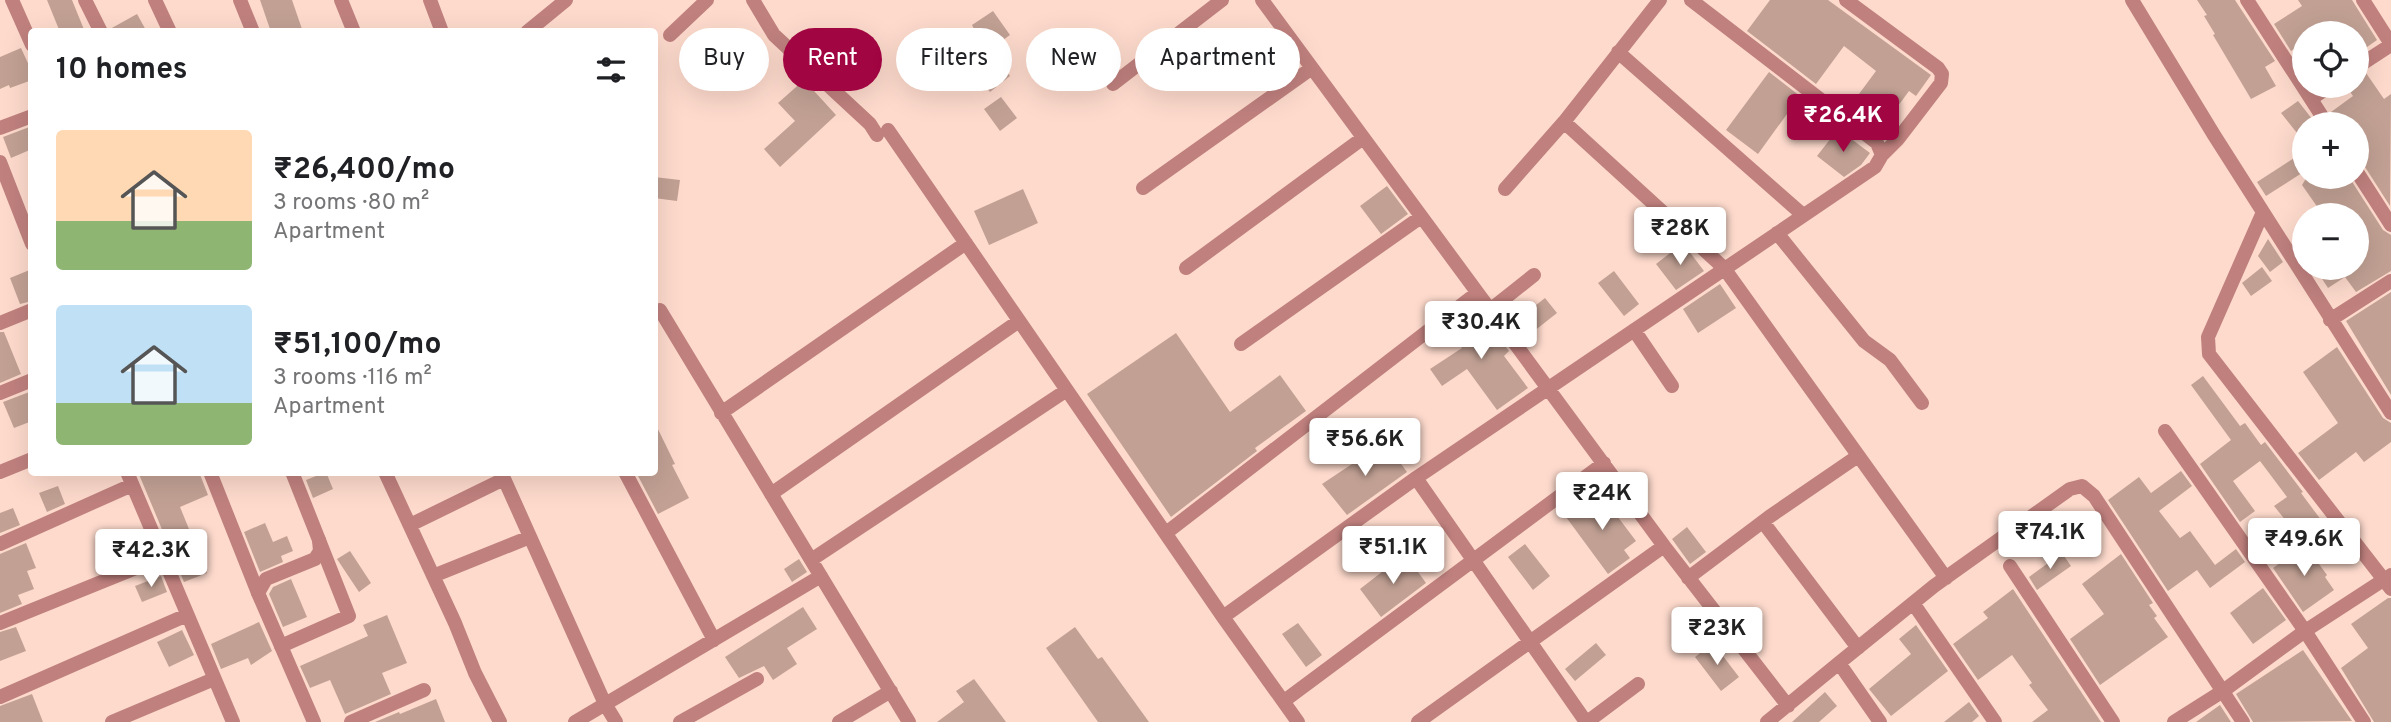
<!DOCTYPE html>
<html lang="en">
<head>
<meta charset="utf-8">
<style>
  :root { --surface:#fff; --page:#f6f6f6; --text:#202124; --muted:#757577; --accent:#a10542 }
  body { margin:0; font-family:Overpass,sans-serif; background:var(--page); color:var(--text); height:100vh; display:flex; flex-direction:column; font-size:26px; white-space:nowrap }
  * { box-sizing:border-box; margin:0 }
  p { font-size:23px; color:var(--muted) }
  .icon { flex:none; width:38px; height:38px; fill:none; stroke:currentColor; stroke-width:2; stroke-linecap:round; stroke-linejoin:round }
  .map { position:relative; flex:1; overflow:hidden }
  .panel { position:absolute; left:28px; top:28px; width:630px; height:448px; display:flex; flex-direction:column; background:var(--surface); border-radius:7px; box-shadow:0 7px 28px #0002 }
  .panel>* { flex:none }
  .top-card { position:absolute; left:679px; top:28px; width:665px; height:63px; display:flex; gap:14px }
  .buttons { position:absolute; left:2292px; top:21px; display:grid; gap:14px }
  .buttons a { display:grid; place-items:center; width:77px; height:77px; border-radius:50%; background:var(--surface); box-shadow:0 7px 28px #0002; font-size:35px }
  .price { position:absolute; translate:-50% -60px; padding:0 16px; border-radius:7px; background:#fff; color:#222; font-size:23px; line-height:46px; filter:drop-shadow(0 2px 4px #0008) }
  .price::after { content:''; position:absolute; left:50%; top:42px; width:21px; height:16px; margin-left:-10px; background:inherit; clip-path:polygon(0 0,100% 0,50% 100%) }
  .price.selected { background:var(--accent); color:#fff }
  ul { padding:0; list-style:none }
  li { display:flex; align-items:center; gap:21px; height:175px; padding:0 28px }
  li span { display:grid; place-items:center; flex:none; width:196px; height:140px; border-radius:7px; color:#555 }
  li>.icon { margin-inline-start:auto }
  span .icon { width:84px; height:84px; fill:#fffc; stroke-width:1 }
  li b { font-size:30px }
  h2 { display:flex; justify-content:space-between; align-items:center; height:84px; padding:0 28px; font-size:30px }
  .chip { padding:0 24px; border-radius:32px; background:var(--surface); box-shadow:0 7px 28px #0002; font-size:24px; line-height:63px }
  .chip.selected { background:var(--accent); color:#fff }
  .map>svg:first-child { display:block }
</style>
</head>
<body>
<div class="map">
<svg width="2391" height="722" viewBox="0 0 2391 722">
  <rect width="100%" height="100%" fill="#fddacc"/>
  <path fill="#c2a194" d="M47 0H72L85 32H60Z
    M260 0H292L303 32H271Z
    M1770 0H1828L1931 75 1916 96 1909 91 1887 121 1856 98 1876 71 1844 46 1816 84 1747 31Z
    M2197 0H2235L2275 61 2265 67 2276 86 2251 99 2213 35 2215 34 2204 16 2207 15Z
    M2298 0H2352L2377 40 2357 54V33H2305V42L2291 51 2274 24 2302 6Z
    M993 11 1010 35 989 50 1010 76 990 92 971 68 960 77 943 57 975 31 972 25Z
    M137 14 147 32H110V29Z
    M21 48 32 72V80L10 88 9 85 0 89V57Z
    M1769 72 1800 96 1758 154 1726 130Z
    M2366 73 2384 99 2391 94 2390 206 2365 167 2357 162V124H2337L2331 112 2353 96 2346 86H2357V77Z
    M804 80 836 115 780 167 764 149 795 121 778 103Z
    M1001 97 1017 118 1000 131 984 109Z
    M2298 101 2316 124H2305V143L2281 113Z
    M32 126V149L11 158 3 137Z
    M1838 129 1870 153 1861 165 1844 177 1817 156Z
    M2305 151V171L2266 196 2257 182Z
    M654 177 680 180 677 201 654 198Z
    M2307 177H2349L2383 230 2391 235V271L2356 292 2345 277 2328 288 2315 268H2357V215H2323L2302 185Z
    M1387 186 1408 214 1381 234 1360 206Z
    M1023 189 1038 223 989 245 974 211Z
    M2268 239 2283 262 2270 272 2258 256Z
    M1683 243 1704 271 1676 290 1656 264Z
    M2262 267 2272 281 2251 296 2242 283Z
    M32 269V301L20 304 10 278Z
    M1614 271 1639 304 1624 316 1598 283Z
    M1720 284 1736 308 1698 333 1683 309Z
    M2391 292V395L2346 321Z
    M1545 298 1557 313 1524 339 1512 324Z
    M1477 309 1509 351 1504 356 1528 388 1497 410 1467 369 1442 386 1430 369 1462 348 1448 329Z
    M0 332H4L21 374 0 383Z
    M1176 333 1230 412 1280 375 1306 411 1255 448 1257 451 1171 517 1087 394Z
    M2337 347 2383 418 2391 423V442L2364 462 2356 452 2319 480 2298 453 2338 423 2303 372Z
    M2203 376 2240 426 2245 423 2261 445 2265 442 2303 492 2301 493 2327 528 2305 544 2274 506 2287 497 2260 461 2233 481 2255 511 2240 522 2200 464 2231 440 2191 385Z
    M32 391V421L14 428 3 402Z
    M654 421 675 464 672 465 689 498 658 514 636 472H654Z
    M1385 442 1407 472 1347 515 1322 484Z
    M2181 471 2192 486 2159 511 2180 538 2190 531 2215 565 2236 549 2245 562 2210 588 2197 570 2168 591 2108 500 2139 477 2151 493Z
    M138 472H199L208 495 180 507 207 573 184 582Z
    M326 472 333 489 313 498 306 480Z
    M58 486 65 504 47 512 39 493Z
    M1599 492 1636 541 1624 550 1630 558 1608 574 1566 517Z
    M13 508 20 525 0 533V513Z
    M265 523 273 542 287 536 293 551 281 556 283 562 260 572 244 532Z
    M1687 527 1706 552 1690 564 1672 539Z
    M26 543 36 568 27 571 34 589 18 595 22 604 0 613V554Z
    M1525 544 1550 576 1533 590 1508 557Z
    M2305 545 2327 575 2325 577 2334 590 2303 612 2273 568Z
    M350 551 371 583 359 592 337 559Z
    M2062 553 2071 566 2037 590 2029 577Z
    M1405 554 1426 583 1381 617 1360 589Z
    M2121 554 2153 603 2149 605 2157 616 2154 618 2168 637 2100 685 2070 639 2104 614 2082 584Z
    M799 559 807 572 792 582 784 569Z
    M161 576 167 592 142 602 135 586Z
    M291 579 307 617 283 627 269 594 273 587Z
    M2263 588 2286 620 2253 644 2230 613Z
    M2013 589 2101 722H2032L2048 710 2029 685 2032 683 2012 655 1978 680 1953 644 1988 618 1983 612Z
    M2388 598H2391V722H2374L2341 668 2368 648 2351 624Z
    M803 607 817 629 787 648 797 664 773 680 764 666 739 678 725 657Z
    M387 615 407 663 382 673 391 694 345 714 330 680 310 688 300 666 368 636 363 625Z
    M259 622 272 651 251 665 248 658 221 669 211 644Z
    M1298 623 1322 655 1306 667 1282 634Z
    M1916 625 1948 671 1891 716 1869 689 1911 654 1899 639Z
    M16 627 26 651 0 661V632Z
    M1075 627 1098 659 1102 657 1149 722H1098L1046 648Z
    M182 630 194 655 169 667 157 642Z
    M1596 643 1606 655 1575 681 1565 669Z
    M1713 643 1739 677 1721 691 1695 657Z
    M2303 650 2352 721 2253 722 2236 694Z
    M974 679 1006 722H937L964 702 956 691Z
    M1825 692 1837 706 1819 722H1792Z
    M32 694 43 722H0V706Z
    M436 699 445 722H375L399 712 400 714Z
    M1969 702 1979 716 1972 722H1944Z
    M2220 705 2231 722H2196Z"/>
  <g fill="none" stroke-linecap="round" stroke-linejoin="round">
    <path stroke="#c0817e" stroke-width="14" d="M12 0 32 45
      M85 0 101 32
      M155 0 170 32
      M240 0 253 32
      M341 0 354 32
      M430 0 442 32
      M753 0 774 35 870 124 877 135
      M1262 0 1664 546 1788 706
      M1846 0 1938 68 1942 74 1941 83 1898 139 1882 155
      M2132 0 2214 135 2391 413
      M2247 0 2327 124
      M2363 0 2391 44
      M670 35 707 0
      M1618 52 1803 215
      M2357 67 2391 45
      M1113 84 1222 0
      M2311 99 2330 86
      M1564 122 1724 268 1946 578
      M0 128 32 116
      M888 130 1223 617 1298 722
      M0 162 32 244
      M2357 172 2391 225
      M1143 188 1312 68
      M1505 189 1564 122 1660 0
      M2263 212 2208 337 2209 354 2391 589
      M1777 233 1864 341 1890 360 1922 403
      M1186 268 1363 138
      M660 310 909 722
      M1490 310 1534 275
      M2330 320 2391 281
      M0 323 32 310
      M1634 330 1672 386
      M1241 344 1421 217
      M0 393 32 380
      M721 413 966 243
      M2165 431 2305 631 2364 722
      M0 472 32 459
      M127 472 233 722
      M210 472 258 593
      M385 472 455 623 475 673 500 722
      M501 472 605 704 616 722
      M625 472 714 640
      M771 494 1019 321
      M1763 522 1858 648
      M410 525 504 479
      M1166 533 1477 293
      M0 544 132 485
      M811 560 1067 390
      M2010 566 2113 722
      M433 576 530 537
      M1688 578 1769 517 1858 456
      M1913 603 1995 722
      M1223 617 1416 478
      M0 623 163 557
      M281 646 349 616 319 540
      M0 697 187 615
      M1284 701 1604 463
      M112 722 214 679
      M351 722 424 690
      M575 722 821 576
      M680 722 757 679
      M839 722 891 691
      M1418 722 1664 546
      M1586 722 1416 478 1875 167 1882 155 1877 143 1691 0
      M1587 722 1638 684
      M1767 722 1839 663
      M1880 722 1839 663 1934 586 2070 489 2082 486 2094 496 2243 722"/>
    <path stroke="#c0817e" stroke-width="14" d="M527 32 566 0
      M292 472 319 540 320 551 315 559 266 579 258 593 314 722
      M2174 722 2223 691 2305 631 2391 575"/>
  </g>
</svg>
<div class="buttons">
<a><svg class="icon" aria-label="locate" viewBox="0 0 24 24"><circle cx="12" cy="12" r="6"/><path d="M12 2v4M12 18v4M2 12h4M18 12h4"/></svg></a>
<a>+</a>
<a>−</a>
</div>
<b class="price selected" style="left:1843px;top:154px">₹26.4K</b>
<b class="price" style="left:1680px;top:267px">₹28K</b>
<b class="price" style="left:1481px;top:361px">₹30.4K</b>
<b class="price" style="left:1365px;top:478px">₹56.6K</b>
<b class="price" style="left:1602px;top:532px">₹24K</b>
<b class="price" style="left:2050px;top:571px">₹74.1K</b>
<b class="price" style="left:2304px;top:578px">₹49.6K</b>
<b class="price" style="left:1393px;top:586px">₹51.1K</b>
<b class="price" style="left:151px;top:589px">₹42.3K</b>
<b class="price" style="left:1717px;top:667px">₹23K</b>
<div class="top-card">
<a class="chip">Buy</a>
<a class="chip selected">Rent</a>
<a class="chip">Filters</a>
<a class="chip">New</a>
<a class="chip">Apartment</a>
</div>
<section class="panel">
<h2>10 homes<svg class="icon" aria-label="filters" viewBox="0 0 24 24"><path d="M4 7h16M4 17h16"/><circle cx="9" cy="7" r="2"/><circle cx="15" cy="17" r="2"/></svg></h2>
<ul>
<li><span style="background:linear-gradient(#ffd9b3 65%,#8fb573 0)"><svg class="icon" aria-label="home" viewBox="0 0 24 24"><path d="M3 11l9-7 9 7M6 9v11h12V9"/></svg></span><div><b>₹26,400/mo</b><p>3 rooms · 80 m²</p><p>Apartment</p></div></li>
<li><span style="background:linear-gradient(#bfe0f5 70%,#8fb573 0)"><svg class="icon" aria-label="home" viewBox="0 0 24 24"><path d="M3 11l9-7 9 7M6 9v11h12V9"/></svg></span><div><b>₹51,100/mo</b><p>3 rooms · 116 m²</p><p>Apartment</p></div></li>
</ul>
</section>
</div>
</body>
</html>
